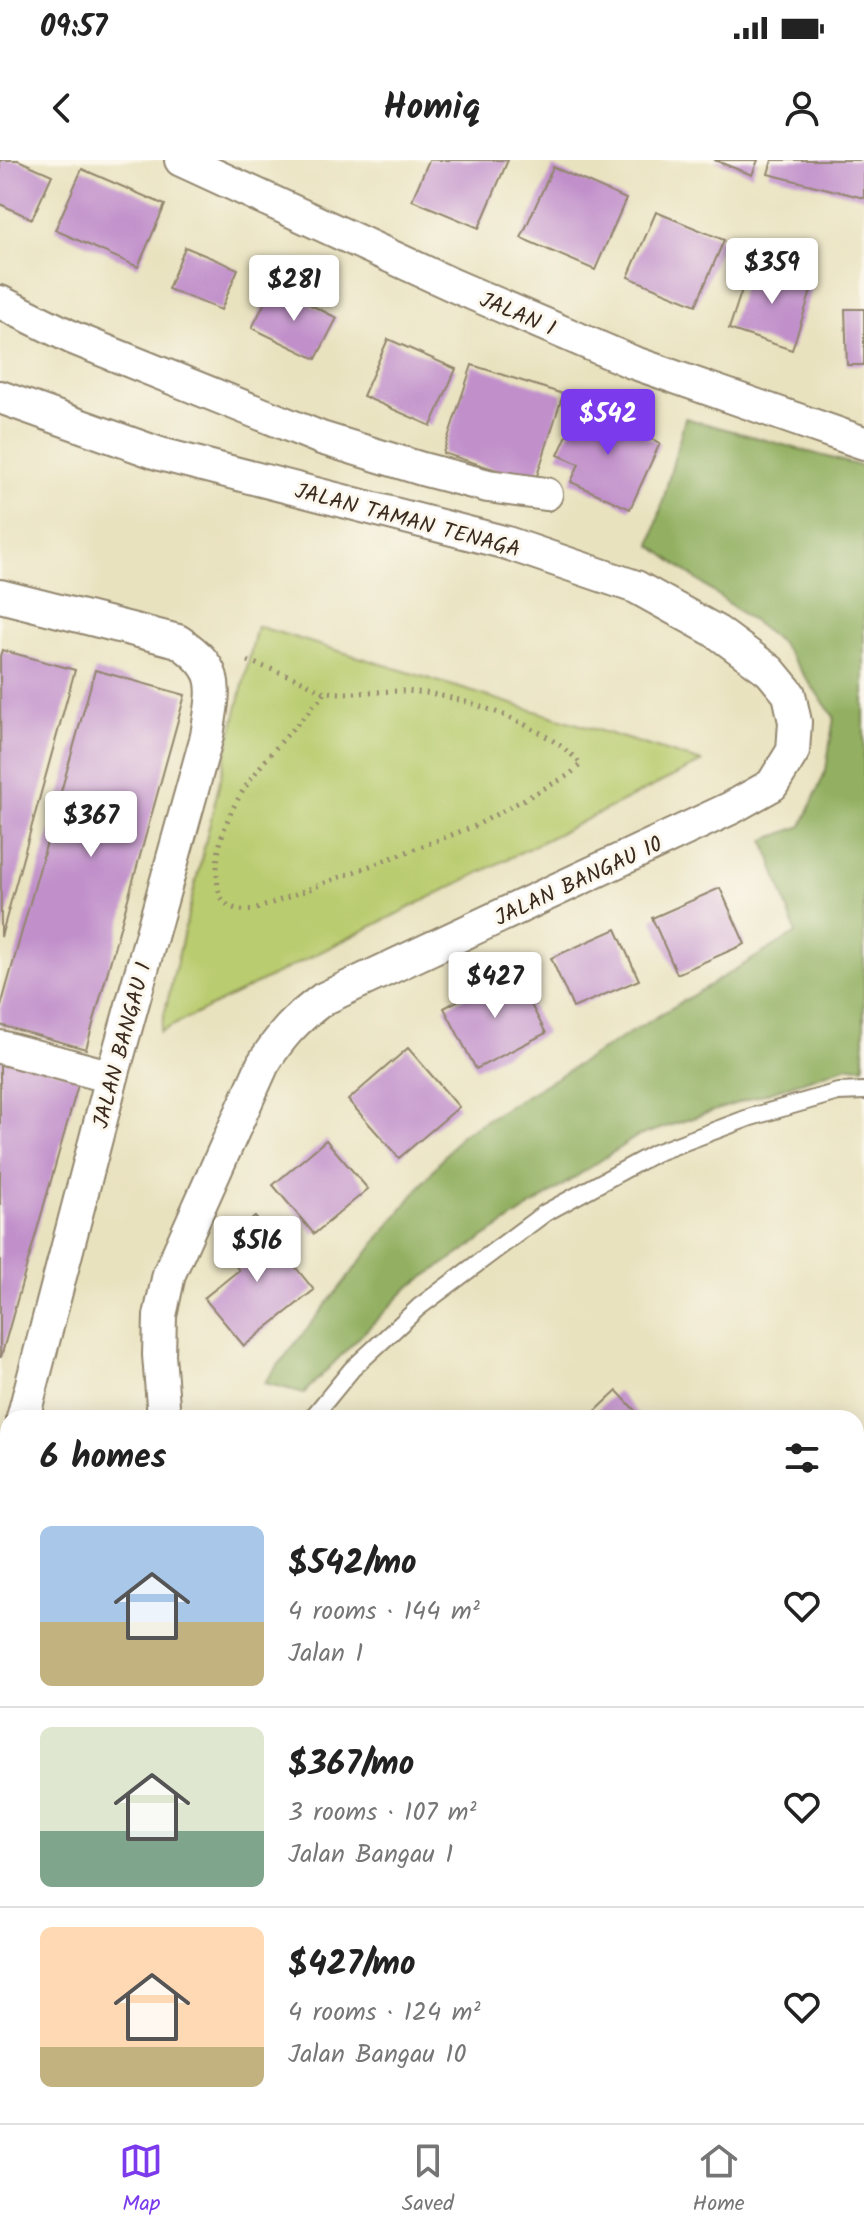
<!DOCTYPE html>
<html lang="en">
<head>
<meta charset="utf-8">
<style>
  :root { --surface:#fff; --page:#f2f2f2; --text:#222; --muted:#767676; --line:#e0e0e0; --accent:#7c3aed }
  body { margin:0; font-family:Kalam,sans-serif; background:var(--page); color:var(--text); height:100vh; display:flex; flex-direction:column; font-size:30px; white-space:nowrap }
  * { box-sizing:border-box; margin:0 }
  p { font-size:26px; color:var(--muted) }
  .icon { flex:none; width:44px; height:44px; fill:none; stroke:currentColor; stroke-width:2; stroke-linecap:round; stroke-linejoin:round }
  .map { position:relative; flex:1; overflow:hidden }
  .details { position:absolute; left:0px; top:1250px; width:864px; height:714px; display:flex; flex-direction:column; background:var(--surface); border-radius:24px 24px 0 0; box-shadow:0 4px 20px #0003 }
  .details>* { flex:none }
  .price { position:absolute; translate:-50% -68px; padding:0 18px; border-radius:8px; background:#fff; color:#222; font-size:26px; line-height:52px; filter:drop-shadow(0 2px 4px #0008) }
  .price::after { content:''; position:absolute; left:50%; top:48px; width:24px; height:18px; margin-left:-12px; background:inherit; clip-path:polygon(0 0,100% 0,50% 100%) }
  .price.active { background:var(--accent); color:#fff }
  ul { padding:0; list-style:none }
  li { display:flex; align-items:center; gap:24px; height:200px; padding:0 40px }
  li+li { border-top:2px solid var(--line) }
  li span { display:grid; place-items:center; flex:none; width:224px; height:160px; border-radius:12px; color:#555 }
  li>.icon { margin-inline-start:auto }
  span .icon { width:96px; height:96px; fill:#fffc; stroke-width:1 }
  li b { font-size:34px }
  h2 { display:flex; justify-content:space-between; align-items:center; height:96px; padding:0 40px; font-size:34px }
  .status { display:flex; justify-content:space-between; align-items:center; height:56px; padding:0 40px; background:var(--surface); direction:ltr }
  .status svg { height:22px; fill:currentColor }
  header { display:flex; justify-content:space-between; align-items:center; height:104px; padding:0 40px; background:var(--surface); font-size:36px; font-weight:800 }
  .tab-bar { display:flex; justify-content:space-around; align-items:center; height:112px; border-top:2px solid var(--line); background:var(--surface); font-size:22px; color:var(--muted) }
  .tab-bar a { display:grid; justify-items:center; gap:4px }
  .tab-bar .active { color:var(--accent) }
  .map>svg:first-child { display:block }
</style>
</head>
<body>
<div class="status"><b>09:57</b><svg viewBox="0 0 49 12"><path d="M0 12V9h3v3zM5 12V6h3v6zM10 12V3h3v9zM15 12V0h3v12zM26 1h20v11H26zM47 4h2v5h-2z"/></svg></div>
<header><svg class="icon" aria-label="back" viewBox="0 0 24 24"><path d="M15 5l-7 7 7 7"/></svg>Homiq<svg class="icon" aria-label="person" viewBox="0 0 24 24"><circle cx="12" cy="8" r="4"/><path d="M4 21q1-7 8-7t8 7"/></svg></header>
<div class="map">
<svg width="864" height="1963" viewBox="0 0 864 1963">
  <rect width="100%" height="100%" fill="#fbf7ec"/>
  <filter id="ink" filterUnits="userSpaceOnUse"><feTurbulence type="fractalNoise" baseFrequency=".0125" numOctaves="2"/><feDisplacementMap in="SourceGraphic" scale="16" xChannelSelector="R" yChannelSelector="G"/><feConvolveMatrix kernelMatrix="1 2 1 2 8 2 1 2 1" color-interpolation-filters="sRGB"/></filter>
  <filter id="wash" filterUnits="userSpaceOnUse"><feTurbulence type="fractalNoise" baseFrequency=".006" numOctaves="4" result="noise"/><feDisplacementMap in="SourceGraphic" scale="32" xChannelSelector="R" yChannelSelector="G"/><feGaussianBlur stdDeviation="1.8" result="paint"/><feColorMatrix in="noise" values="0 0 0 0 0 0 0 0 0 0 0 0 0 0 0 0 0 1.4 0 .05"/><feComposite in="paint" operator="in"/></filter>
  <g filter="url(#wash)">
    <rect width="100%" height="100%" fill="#e9e2bf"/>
    <path fill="#d5d8f9" d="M856 1874 864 1875V1963H589L556 1956H856Z"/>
    <path fill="#bacc6f" stroke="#7a7b46" stroke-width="2" d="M257 466 702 602 160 872Z"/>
    <path fill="#93b062" stroke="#676d40" stroke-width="2" d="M685 258 864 307V907L848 906 636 977 408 1128 304 1233 264 1223 461 975 796 773 764 680 802 666 826 610 834 557 780 482 651 385Z
      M8 1374V1564H0V1375Z"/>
    <g id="blocks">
      <path fill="#c190cb" d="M0 0H18L52 15 32 59 0 44Z
        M429 0H508L479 68 412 40Z
        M714 0H758L752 15Z
        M772 0H864V38L768 14Z
        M553 7 626 39 595 110 521 78Z
        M82 9 165 45 138 107 55 70Z
        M656 52 724 80 696 145 628 117Z
        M185 87 238 109 221 150 168 129Z
        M751 102 814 122 792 190 729 169Z
        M273 126 337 158 316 199 252 168Z
        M845 149H864V205H847Z
        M388 179 456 209 431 266 363 236Z
        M472 205 563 234 535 322 443 293Z
        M580 246 660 283 630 349 571 322 579 304 558 295Z
        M2 490 75 510 1 777 0 496Z
        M95 510 185 535 86 889 0 865V850Z
        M720 728 745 784 677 814 652 758Z
        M616 769 639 820 573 848 551 798Z
        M513 811 546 873 476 909 444 848Z
        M408 888 459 947 399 998 348 940Z
        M0 895 80 918 1 1197H0Z
        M326 980 368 1029 314 1074 273 1025Z
        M255 1057 314 1130 244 1186 204 1138 239 1110 219 1086Z
        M617 1231 642 1258H588Z
        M856 1519 864 1528V1712L856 1719Z
        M0 1664 8 1666V1821L0 1819Z
        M856 1896 864 1897V1963H639L641 1956H856Z"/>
    </g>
  </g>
  <g filter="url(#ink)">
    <use href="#blocks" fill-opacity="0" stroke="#92866e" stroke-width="2"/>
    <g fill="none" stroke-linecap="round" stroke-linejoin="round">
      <g stroke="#92866e" stroke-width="20">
        <path id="service" d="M312 1258 352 1209 419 1147 545 1053 655 993 751 957 838 932 864 931
          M0 1847 8 1848
          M526 1956V1963
          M276 1963 281 1956"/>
      </g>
      <g stroke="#92866e" stroke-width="36">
        <path id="minor" d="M181 0 455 126 632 202 864 283
          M0 142 73 178 321 278 422 309 488 326 546 334
          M0 237 160 294 507 383 636 427 717 472 770 511 789 534 795 562 793 591 772 625 731 648 323 839C296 859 281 875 263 904L169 1114 160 1156 159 1195 164 1258
          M0 436 178 481C223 511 214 528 207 576L112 917 23 1258
          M0 887 112 917
          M0 1347 8 1316
          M856 1853 864 1854
          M201 1956 207 1963
          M624 1963 625 1956"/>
      </g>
      <g stroke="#92866e" stroke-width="48">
        <path id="trunk" d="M0 1932 8 1934
          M111 1956 144 1963"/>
      </g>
      <path stroke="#92866e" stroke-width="5" stroke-dasharray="2 6" stroke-linecap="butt" d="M248 501C267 508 287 514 306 523 313 526 320 532 328 532 352 535 378 531 402 531 456 532 545 564 581 604L569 615 475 666 254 750C237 752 221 747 218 727 208 646 277 589 325 533"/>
      <use href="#service" stroke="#fff" stroke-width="16"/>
      <use href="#minor" stroke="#fff" stroke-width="32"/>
      <use href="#trunk" stroke="#fcba8e" stroke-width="44"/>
    </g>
  </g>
  <g text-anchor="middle" stroke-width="6" stroke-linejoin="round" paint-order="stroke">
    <g font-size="22" fill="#3b2a1e" stroke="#fbf7ec">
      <text transform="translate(518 153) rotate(23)" y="8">JALAN 1</text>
      <text transform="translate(408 359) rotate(15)" y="8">JALAN TAMAN TENAGA</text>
      <text transform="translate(578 720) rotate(-25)" y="8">JALAN BANGAU 10</text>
      <text transform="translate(121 885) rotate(-75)" y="8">JALAN BANGAU 1</text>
    </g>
  </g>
</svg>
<b class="price" style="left:772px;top:146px">$359</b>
<b class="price" style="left:294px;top:163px">$281</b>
<b class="price active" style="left:608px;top:297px">$542</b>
<b class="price" style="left:91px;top:699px">$367</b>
<b class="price" style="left:495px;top:860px">$427</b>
<b class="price" style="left:257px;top:1124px">$516</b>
<section class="details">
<h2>6 homes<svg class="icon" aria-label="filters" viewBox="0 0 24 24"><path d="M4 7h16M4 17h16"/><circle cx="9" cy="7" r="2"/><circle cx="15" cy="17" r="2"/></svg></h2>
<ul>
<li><span style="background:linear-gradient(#a9c7e8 60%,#c2b280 0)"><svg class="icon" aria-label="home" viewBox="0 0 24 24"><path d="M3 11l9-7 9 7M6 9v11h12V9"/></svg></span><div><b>$542/mo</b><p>4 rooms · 144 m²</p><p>Jalan 1</p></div><svg class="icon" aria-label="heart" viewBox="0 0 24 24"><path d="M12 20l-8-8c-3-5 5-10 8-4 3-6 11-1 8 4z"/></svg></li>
<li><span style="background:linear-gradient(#dfe7d0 65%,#7fa58c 0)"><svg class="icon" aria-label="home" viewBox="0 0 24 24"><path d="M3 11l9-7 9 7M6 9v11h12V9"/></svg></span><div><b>$367/mo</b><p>3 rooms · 107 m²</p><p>Jalan Bangau 1</p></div><svg class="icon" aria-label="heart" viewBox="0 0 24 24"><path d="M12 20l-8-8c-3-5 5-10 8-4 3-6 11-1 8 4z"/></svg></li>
<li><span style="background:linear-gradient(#ffd9b3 75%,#c2b280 0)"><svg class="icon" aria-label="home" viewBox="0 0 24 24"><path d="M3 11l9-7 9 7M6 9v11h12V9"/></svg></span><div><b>$427/mo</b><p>4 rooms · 124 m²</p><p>Jalan Bangau 10</p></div><svg class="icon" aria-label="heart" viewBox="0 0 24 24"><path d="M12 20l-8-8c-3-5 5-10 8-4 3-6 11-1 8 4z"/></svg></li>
</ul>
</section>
</div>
<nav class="tab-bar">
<a class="active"><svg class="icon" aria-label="map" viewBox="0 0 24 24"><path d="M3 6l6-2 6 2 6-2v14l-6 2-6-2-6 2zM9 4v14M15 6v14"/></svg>Map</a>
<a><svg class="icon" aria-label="saved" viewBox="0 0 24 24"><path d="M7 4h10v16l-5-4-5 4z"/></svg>Saved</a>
<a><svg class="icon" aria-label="home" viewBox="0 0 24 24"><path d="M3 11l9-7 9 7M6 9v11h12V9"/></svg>Home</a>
</nav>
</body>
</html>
